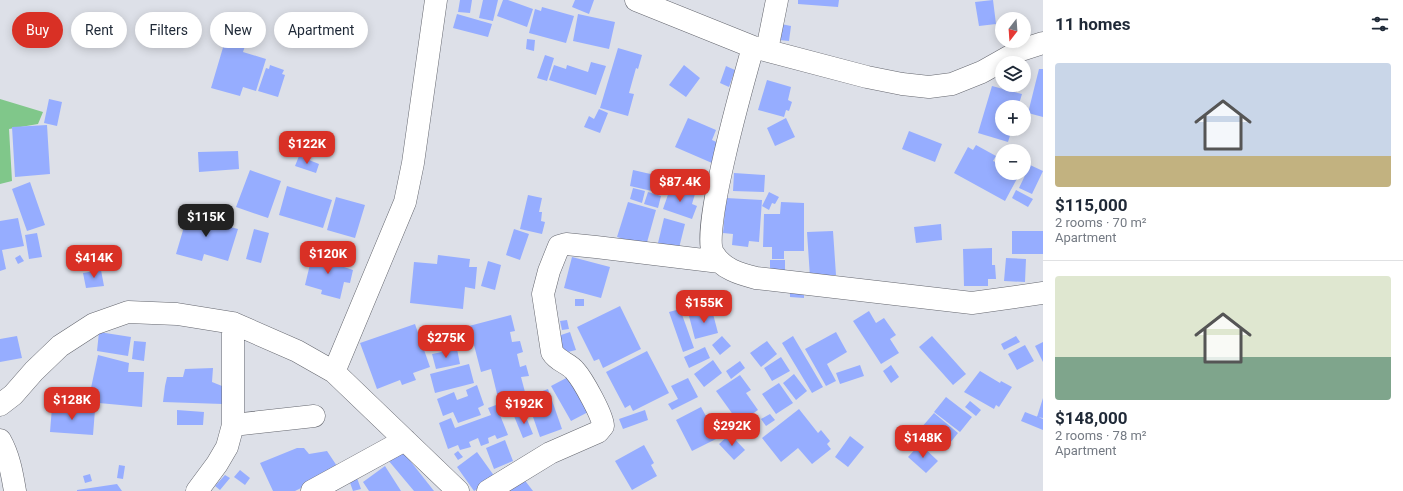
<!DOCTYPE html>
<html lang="en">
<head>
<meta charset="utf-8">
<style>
  :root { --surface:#fff; --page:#f2f2f3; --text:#1f2937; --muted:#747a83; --line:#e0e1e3; --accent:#d93025 }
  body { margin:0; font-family:Roboto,sans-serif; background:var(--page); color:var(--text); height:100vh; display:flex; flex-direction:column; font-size:15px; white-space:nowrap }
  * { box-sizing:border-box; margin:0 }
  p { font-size:13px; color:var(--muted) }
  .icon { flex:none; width:22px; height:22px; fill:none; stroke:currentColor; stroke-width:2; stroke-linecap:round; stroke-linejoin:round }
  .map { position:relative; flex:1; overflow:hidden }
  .details { display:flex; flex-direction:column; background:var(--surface); width:360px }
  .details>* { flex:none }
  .guide { position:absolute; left:12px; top:12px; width:380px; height:36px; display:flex; gap:8px }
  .needle { width:26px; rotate:197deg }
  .tools { position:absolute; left:995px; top:12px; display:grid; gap:8px }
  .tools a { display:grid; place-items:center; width:36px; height:36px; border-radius:50%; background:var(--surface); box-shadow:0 2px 10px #0003; font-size:20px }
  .price { position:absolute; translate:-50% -34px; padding:0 9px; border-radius:8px; background:var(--accent); color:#fff; font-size:13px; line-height:26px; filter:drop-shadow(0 1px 2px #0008) }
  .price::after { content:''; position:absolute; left:50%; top:24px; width:12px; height:9px; margin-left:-6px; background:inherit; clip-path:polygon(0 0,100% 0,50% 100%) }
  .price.current { background:#222; color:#fff }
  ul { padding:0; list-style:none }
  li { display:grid; align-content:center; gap:8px; height:212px; padding:0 12px }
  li+li { border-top:1px solid var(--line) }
  li span { display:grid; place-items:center; height:124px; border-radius:4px; color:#555 }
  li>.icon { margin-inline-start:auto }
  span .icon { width:72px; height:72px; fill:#fffc; stroke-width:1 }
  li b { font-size:17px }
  h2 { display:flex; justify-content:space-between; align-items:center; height:48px; padding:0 12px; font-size:17px }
  .tag { padding:0 14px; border-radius:18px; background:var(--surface); box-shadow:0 2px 10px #0003; font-size:14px; line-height:36px }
  .tag.current { background:var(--accent); color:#fff }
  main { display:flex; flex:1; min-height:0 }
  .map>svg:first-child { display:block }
</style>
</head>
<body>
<main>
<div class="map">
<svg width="1043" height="491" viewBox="0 0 1043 491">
  <rect width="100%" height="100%" fill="#dde0e8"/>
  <path fill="#80c78a" d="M0 99 43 112 38 124 9 129 12 181 0 184Z"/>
  <path fill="#96adff" d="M460 0H472L470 13 458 12Z
    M483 0H498L493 21 479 18Z
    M503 0H508L533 9 527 27 497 16Z
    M575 0H594L589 14 572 7Z
    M798 0H839L838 7 798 4Z
    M993 0 996 24 979 26 975 2Z
    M542 7 574 16 566 43 529 33 535 9 541 11Z
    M457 14 492 24 488 37 453 28Z
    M578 14 615 22 609 49 573 41Z
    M781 24 791 26 789 41 779 40Z
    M227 34 247 40 243 52 266 59 256 91 243 87 240 96 211 88Z
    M527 39 535 40 534 51 526 49Z
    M618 48 642 55 638 69 636 68 629 93 634 94 628 116 600 108Z
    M545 55 554 58 547 81 537 78Z
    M591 62 606 66 596 95 549 80 554 65 566 69 567 65 588 72Z
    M270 65 284 70 282 74 285 75 278 97 258 91 266 68 269 69Z
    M684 65 700 78 686 97 669 85Z
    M726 66 735 70 729 87 720 83Z
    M1039 69H1043V117L1028 113Z
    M767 80 791 87 788 100 792 102 789 111 786 110 784 117 758 110Z
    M992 86 1022 94 1018 107H1002V129H1012L1008 142 978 133Z
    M49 99 62 102 57 126 44 123Z
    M599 109 608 113 600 133 584 127 589 116 594 119Z
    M688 118 716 130 712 140 721 144 712 163 675 147Z
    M786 118 795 137 775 146 767 128Z
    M47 125 50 174 15 177 12 127Z
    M909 131 942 144 935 162 902 149Z
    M976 145 996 156 993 161 998 163 1000 159 1002 160V173H1015L1019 175 1005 201 954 173 968 147 973 150Z
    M238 151 239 169 199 172 198 152Z
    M299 156 319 164 316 173 295 166Z
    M1030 165 1043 171 1032 194 1019 188Z
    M250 170 281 181 268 218 236 207Z
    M633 170 668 178 665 194 630 186Z
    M734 173 765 175 764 192 733 191Z
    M30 182 45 225 27 231 12 189Z
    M287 186 332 200 323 228 279 215Z
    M671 186 695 194 692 204 697 206 692 219 663 209Z
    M633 188 645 191 642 203 630 199Z
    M1016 190 1033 199 1028 207 1012 198Z
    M648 192 661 196 658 208 644 204Z
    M769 192 779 197 775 204 772 203 769 210 762 206Z
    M528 195 542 198 539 212H542L541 221 545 222 542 234 520 229Z
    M336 197 365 205 355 238 327 230Z
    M726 198 762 200 759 242 749 241 748 247 732 245 733 234 723 233Z
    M628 202 656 210 646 246 617 237Z
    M781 202 804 203V251H784V259H772V247H763L764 214H780Z
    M189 210 224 220 223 225 238 229 228 261 204 254 202 261 176 254Z
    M18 218 24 246 2 250 6 269 0 271V221Z
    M664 218 685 224 679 248 658 243Z
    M941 224 942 240 916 243 914 227Z
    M254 229 269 233 261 263 246 259Z
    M514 229 529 234 520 260 506 255Z
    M833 231 836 275 810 277 807 232Z
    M1012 231H1043V254H1012Z
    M37 233 42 257 29 259 25 235Z
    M992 248V265H995L996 279H988V286H964L963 249Z
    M313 252 346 261 344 267 353 270 350 283 344 282 340 299 321 294 322 290 305 285Z
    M20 255 24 261 18 264 15 258Z
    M438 255 470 259 469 267H477L475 289 465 287 463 309 410 303 414 262 437 264Z
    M572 257 610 267 601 298 564 288Z
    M1006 258 1026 259 1025 282 1004 281Z
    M770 260H785V270L770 269Z
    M488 261 501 265 495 290 481 286Z
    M101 270 104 286 86 288 83 273Z
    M690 291 695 310 685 313 680 293Z
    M790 291H804V298L790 297Z
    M575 299H584V306H575Z
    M620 306 641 349 603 368 599 359 594 361 577 327Z
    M680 309 694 348 683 352 669 312Z
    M712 310 718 333 695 339 689 316Z
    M869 311 876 323 884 318 896 335 890 339 899 353 881 364 853 321Z
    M511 315 515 331 510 332 512 342 520 341 523 352 517 354 520 367 526 365 529 376 521 377 525 392 498 398 491 369 481 372 469 326Z
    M567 320 569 329 562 330 560 321Z
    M415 324 430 367 413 373 416 380 402 385 400 380 377 389 360 343Z
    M99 332 131 337 128 356 97 351Z
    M570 332 576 350 564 353 558 336Z
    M836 332 847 352 827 364 836 381 826 386 805 349Z
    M17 336 22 358 0 362V339Z
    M722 336 731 346 720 355 712 345Z
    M793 336 823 387 812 393 782 343Z
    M932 336 966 374 953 385 919 347Z
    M1016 336 1020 342 1004 350 1001 344Z
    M134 341 146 342 144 361 132 359Z
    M767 341 777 354 761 367 750 353Z
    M1043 342V362L1035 346Z
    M1025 345 1034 361 1017 370 1008 354Z
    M705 347 710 358 689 368 684 357Z
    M457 349 460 364 436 369 432 354Z
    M647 351 669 393 633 411 630 405 625 408 606 372Z
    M98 355 129 363 128 372H144L142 407 88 402Z
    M781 357 790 371 772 381 764 368Z
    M713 360 722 373 704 387 694 374Z
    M740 361 745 368 731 379 726 371Z
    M469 364 474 383 435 393 430 374Z
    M860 365 864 376 840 384 836 373Z
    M891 365 899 377 891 383 883 371Z
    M213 368 212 382 222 386 223 404 163 402 165 386 167 377H183L185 369Z
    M980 371 1000 383 1001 381 1012 387 999 407 996 405 994 409 964 392Z
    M794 374 807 391 796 400 783 383Z
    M572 375 592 410 571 421 551 386Z
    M740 375 751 390 746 393 758 410 739 423 716 391Z
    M688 378 698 397 672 410 668 404 678 399 671 386Z
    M779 383 793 403 776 414 762 394Z
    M477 385 484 405 478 408 481 415 458 423 453 412 443 416 437 399 454 392 457 400 468 396 466 390Z
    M548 389 562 429 540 437 526 397Z
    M946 397 972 417 960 432 934 412Z
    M1043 398V418L1037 417Z
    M518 401 522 407 515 412 510 406Z
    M970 401 981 410 976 416 965 407Z
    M496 405 508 435 497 439 495 435 488 438 489 443 481 446 478 438 469 442 471 447 460 450 458 445 448 449 439 423 451 418 455 428 491 415 488 408Z
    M52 407 95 410 93 435 50 432Z
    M701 407 718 438 692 451 676 420Z
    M799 409 818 433 821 430 830 441 827 444 831 449 812 464 798 448 781 462 762 438Z
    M177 410 204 412 203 425H177Z
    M645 410 648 420 623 429 619 419Z
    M524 412 533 434 523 438 514 416Z
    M1025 412 1043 419V430L1021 421Z
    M934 413 958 433 946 448 921 428Z
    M719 414 726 427 720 430 713 417Z
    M770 414 775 420 766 426 761 419Z
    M730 434 745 450 734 460 719 444Z
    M850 436 864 447 848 467 835 457Z
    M505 440 513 461 494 469 486 448Z
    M920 444 938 461 926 473 908 457Z
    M644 445 654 463 651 465 657 476 632 490 615 461Z
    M297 448H304L309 454 327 451 339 469 295 491H273L260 463Z
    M458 451 463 457 458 460 454 454Z
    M477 452 495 477 474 491 457 467Z
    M404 453 434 491H414L388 460Z
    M119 465 125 466 123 479 117 478Z
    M385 466 401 491H369L363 482Z
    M240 470 250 478 245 485 234 477Z
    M90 474 92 481 85 483 83 476Z
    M225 475 230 478 220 490 215 486Z
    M357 478 361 489 353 491 349 480Z
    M523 478 533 491H504Z
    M117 484 122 491H77V490Z"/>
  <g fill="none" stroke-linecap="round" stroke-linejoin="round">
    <g stroke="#64666e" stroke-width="23">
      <path id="minor" d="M636 0 753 47 867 77 902 84 929 87 952 84 982 72 1021 50 1043 43
        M753 47C744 79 701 230 713 253 722 269 740 274 756 278L972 303 1043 293
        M767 50 777 0
        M334 372 405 202 413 163 436 0
        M0 405 13 395 34 371 60 346 94 324 128 312 177 314 233 323 297 351 334 372 458 491
        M233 425 314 416
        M0 440C9 456 12 473 15 491
        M197 491 217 464 227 447 233 425V323
        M312 491 405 440
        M488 491 550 453 598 432 603 426C603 416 583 380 575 371 569 363 558 362 552 352L543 294 549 271 559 246 566 244 596 247 720 262"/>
    </g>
    <use href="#minor" stroke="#fff" stroke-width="22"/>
  </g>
</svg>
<div class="tools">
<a><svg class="needle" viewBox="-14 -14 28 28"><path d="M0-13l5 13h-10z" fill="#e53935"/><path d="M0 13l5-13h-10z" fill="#747a83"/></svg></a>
<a><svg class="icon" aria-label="layers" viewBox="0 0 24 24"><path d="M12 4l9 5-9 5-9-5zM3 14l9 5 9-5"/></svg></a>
<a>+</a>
<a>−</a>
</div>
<b class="price" style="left:307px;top:165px">$122K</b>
<b class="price" style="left:680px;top:203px">$87.4K</b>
<b class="price current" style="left:206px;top:238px">$115K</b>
<b class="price" style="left:328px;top:275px">$120K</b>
<b class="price" style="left:94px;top:279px">$414K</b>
<b class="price" style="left:704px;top:324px">$155K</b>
<b class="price" style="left:446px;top:359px">$275K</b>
<b class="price" style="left:72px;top:421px">$128K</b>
<b class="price" style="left:524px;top:425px">$192K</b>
<b class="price" style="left:732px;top:447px">$292K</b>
<b class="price" style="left:923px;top:459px">$148K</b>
<div class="guide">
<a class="tag current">Buy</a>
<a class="tag">Rent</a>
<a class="tag">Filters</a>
<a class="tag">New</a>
<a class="tag">Apartment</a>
</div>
</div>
<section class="details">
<h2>11 homes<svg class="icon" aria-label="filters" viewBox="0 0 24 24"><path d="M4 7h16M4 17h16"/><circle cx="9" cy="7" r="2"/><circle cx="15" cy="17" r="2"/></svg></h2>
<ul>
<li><span style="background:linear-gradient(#c9d6e8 75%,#c2b280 0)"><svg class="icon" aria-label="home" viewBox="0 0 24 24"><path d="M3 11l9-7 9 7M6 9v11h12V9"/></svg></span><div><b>$115,000</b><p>2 rooms · 70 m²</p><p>Apartment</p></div></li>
<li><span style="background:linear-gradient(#dfe7d0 65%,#7fa58c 0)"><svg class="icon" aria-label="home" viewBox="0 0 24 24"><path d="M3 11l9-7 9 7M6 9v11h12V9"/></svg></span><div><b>$148,000</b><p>2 rooms · 78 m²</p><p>Apartment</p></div></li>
</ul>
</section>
</main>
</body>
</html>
